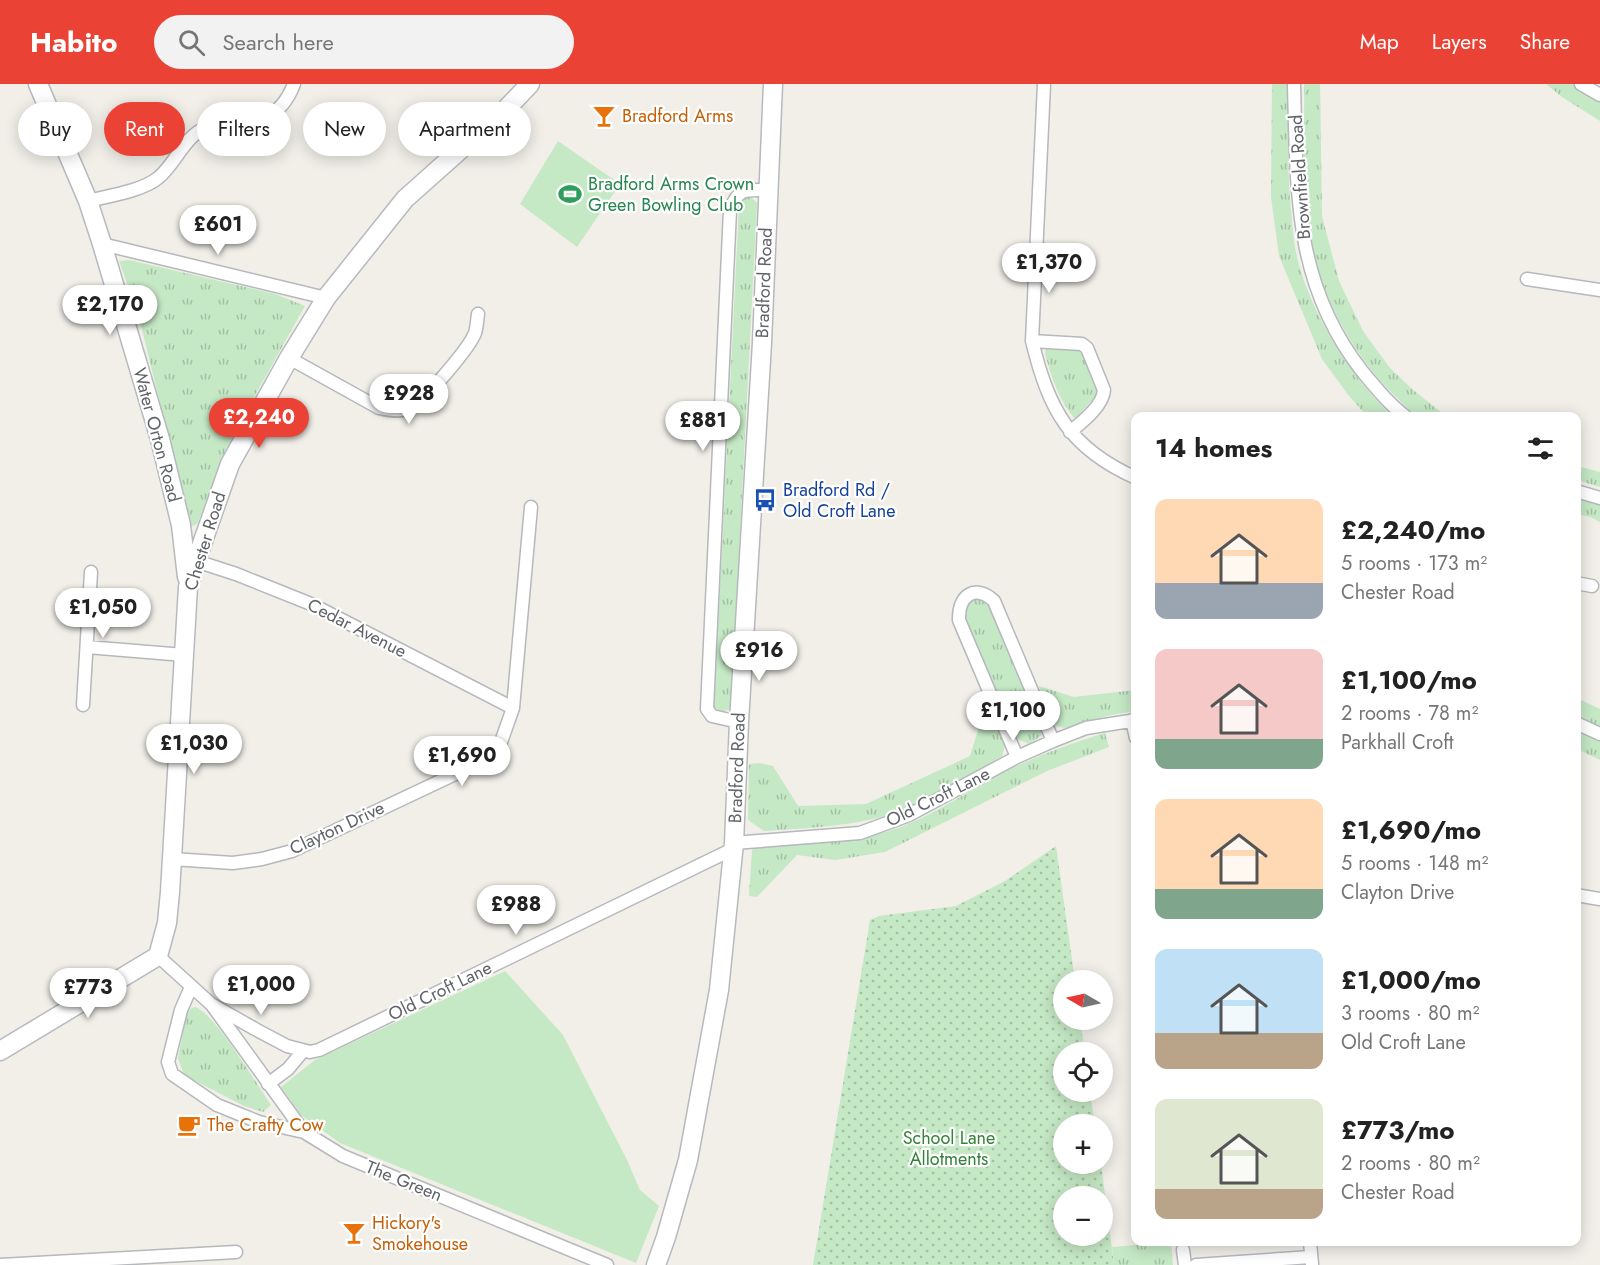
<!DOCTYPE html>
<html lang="en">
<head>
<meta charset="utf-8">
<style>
  :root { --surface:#fff; --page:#f2f2f2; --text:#222; --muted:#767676; --accent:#ea4335 }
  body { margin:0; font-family:Jost,sans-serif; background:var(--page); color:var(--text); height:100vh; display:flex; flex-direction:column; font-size:22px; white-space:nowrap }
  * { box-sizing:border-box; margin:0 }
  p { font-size:20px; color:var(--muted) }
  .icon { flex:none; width:33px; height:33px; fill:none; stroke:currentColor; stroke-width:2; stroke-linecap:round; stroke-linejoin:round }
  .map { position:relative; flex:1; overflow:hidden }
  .drawer { position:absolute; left:1131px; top:328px; width:450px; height:834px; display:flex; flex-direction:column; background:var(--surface); border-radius:12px; box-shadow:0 3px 15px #0003 }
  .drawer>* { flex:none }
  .top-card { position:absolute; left:18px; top:18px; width:570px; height:54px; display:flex; gap:12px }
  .needle { width:39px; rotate:279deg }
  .controls { position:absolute; left:1053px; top:886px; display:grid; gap:12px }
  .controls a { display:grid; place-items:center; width:60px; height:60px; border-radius:50%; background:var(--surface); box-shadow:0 3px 15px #0003; font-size:30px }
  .price { position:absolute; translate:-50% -51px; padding:0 14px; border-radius:21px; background:#fff; color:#222; font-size:20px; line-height:39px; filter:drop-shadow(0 2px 3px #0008) }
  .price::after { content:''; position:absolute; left:50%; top:36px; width:18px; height:14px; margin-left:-9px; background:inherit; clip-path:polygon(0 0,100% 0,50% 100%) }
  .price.on { background:var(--accent); color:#fff }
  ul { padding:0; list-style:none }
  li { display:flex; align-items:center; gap:18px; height:150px; padding:0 24px }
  li span { display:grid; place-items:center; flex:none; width:168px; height:120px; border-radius:12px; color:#555 }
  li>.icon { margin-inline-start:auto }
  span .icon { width:72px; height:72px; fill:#fffc; stroke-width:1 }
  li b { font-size:26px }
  h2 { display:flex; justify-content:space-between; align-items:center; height:72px; padding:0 24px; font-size:26px }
  .chip { padding:0 21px; border-radius:27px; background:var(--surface); box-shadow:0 3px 15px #0003; font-size:21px; line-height:54px }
  .chip.on { background:var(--accent); color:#fff }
  header { display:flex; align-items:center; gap:36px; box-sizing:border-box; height:84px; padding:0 30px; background:var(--accent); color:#fff }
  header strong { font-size:28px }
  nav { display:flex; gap:33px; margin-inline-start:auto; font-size:21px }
  .search { width:420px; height:54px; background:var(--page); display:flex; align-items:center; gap:15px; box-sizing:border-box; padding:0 21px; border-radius:33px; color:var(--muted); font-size:22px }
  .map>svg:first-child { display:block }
</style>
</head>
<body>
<header>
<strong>Habito</strong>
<div class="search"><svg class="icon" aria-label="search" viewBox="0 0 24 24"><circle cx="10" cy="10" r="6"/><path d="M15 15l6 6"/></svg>Search here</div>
<nav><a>Map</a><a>Layers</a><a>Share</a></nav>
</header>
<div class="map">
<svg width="1600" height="1181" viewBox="0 0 1600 1181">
  <defs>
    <pattern id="grass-tufts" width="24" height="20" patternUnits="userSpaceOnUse" patternTransform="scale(1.5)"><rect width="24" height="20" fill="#c5e8c5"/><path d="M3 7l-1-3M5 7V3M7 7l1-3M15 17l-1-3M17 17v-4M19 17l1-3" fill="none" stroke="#a3c0a4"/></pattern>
    <pattern id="garden-dots" width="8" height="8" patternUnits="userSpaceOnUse" patternTransform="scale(1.5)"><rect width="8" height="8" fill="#c5e8c5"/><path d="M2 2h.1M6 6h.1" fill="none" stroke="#a3c0a4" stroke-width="1.8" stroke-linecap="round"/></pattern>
  </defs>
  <rect width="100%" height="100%" fill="#f1efe8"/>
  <path fill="url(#grass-tufts)" d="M1272 0H1288C1288 46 1287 92 1292 138 1293 148 1294 159 1296 169 1309 228 1350 292 1393 333H1368L1349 312 1322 275 1279 172 1271 113Z
    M1304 0H1320L1322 132 1339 197 1363 247 1390 284 1412 305 1447 333H1417C1409 327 1402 318 1394 311 1350 267 1319 209 1309 147 1301 99 1305 48 1304 0Z
    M1546 0H1575L1600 18V37L1562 13Z
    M750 112 757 119 731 625 720 628 714 624 739 122 743 113Z
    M129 176 275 210 305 222 240 338 197 440 190 443 138 229 119 177Z
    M1046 265 1081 266 1097 306 1095 313 1075 335C1058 315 1052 294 1045 270Z
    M1577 382 1600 388V403L1577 396Z
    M1576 413 1600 419V438L1591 433 1577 430Z
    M974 514 989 518 1042 643 1041 652 1029 660 1018 655 963 529 966 520Z
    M1039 602 1074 613 1135 606V627L1111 631 1065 644C1047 643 1044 616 1039 602Z
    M1577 614 1600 625V643L1577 631Z
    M992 625 1006 658 1002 672C967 692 931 717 892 730 850 743 806 744 764 747L748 736 749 680 759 679 773 682 798 722 866 720 970 672 983 630Z
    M1576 645 1600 656V676L1577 665Z
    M1105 649 1109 663 1047 687 885 768 835 776 797 771 757 813 749 812 752 766 763 761C804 760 846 759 885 748 926 737 962 710 999 691 1033 673 1069 660 1105 649Z
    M195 923C214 928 257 1001 271 1021L263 1028 244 1022 184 991 178 974 186 933 190 925Z
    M1171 1158 1173 1181H1114L1112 1163Z"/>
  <path fill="#c5e8c5" d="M558 57 620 100 577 163 520 120Z
    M505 887 563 951 627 1076 640 1106 659 1122 636 1179 340 1059 301 1031 281 1003 315 976Z"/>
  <path fill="url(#garden-dots)" fill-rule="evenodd" d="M1056 762 1075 897H1064V936H1080L1085 969H1064V1008H1090L1095 1041H1064V1080H1101L1114 1181H813L870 836 879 832 956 822 1005 797ZM1064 1113H1102V1152H1064Z"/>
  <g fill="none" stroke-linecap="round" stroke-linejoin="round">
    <g stroke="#b5b8bc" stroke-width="15">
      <path id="minor" d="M1044 0 1032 257C1049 326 1069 364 1136 394
        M1294 0C1297 106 1293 199 1362 287 1376 304 1389 320 1406 333
        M1581 0 1600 11
        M88 117C108 112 142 107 158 94 174 82 186 50 206 44 211 42 218 42 224 42 258 38 280 36 294 0
        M102 160 326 214
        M1527 195 1600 206
        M1032 257 1082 260 1087 264 1104 306C1103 322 1082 338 1070 348
        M289 274 379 324C388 326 398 328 407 325 422 321 469 264 475 249 477 243 477 236 478 230
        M1576 407 1600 414
        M196 477 236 490 311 520 513 624
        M1576 499 1592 502
        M87 563 184 571
        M83 621 91 488
        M1132 636 1136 654
        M739 638 712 632 707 625 730 126C739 103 745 106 767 106
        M1576 639 1600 650
        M1017 673 959 536C958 512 975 499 994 517L1053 657
        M734 759 860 749 909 731 1017 673 1053 657 1086 644 1136 636
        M172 775 233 779 262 775 292 767 472 682 486 673 501 658 513 624 531 423
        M1576 811 1600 815
        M158 872 211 920 255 945 287 962 310 968 319 966 733 765
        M191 903 181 926 168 978 172 990 217 1021 259 1038 304 1048
        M212 921 304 1048 343 1072 607 1181
        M268 1000 288 985 303 967
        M1310 1158 1312 1180
        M1183 1166 1185 1181
        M0 1181 236 1168
        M1196 1181 1311 1173"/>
    </g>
    <g stroke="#b6babf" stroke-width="21">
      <path id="secondary" d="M38 0 88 117 102 160 160 355 181 441 187 493
        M0 967 158 872 167 839 170 808 188 503 196 477 230 380 289 274 326 214 405 115 507 24 530 0
        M656 1181 666 1153 688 1076 719 906 734 759 739 638 762 259 773 0"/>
    </g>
    <use href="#minor" stroke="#fff" stroke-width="12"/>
    <use href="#secondary" stroke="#fff" stroke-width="18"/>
  </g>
  <defs>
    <g id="bar-bare" transform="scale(1.8)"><path d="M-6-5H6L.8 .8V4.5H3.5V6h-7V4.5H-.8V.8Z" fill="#e8710a" stroke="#fff" stroke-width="2.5" paint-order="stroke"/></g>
    <g id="stadium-bare" transform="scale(1.8)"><path d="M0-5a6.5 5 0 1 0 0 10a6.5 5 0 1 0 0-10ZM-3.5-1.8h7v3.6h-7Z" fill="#2e9e5b" stroke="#fff" stroke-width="2.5" paint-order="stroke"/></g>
    <g id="bus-bare" transform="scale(1.8)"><path d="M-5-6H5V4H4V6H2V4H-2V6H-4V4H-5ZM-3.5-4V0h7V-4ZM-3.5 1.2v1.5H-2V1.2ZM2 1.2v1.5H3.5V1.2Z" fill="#1a4fb4" stroke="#fff" stroke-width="2.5" paint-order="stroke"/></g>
    <g id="cafe-bare" transform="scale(1.8)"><path d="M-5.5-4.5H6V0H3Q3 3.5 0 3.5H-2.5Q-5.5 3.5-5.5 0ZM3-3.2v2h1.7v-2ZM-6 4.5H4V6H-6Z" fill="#e8710a" stroke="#fff" stroke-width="2.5" paint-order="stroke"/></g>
  </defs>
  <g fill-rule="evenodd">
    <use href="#bar-bare" x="604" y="32"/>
    <use href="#stadium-bare" x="570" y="110"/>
    <use href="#bus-bare" x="765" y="416"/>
    <use href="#cafe-bare" x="189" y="1041"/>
    <use href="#bar-bare" x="354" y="1149"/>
  </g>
  <g text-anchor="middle" stroke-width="4.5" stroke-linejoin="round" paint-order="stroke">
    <g font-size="18" fill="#c56008" stroke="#fff" text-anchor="start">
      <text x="622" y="38">Bradford Arms</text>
      <text x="207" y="1047">The Crafty Cow</text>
      <text x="372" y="1145">Hickory's<tspan x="372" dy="21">Smokehouse</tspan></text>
    </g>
    <g font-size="18" fill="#5f6368" stroke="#fff">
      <text transform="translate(1300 93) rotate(-94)" y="6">Brownfield Road</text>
      <text transform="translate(764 199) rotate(-88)" y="6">Bradford Road</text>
      <text transform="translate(157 351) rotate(75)" y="6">Water Orton Road</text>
      <text transform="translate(205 457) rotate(-73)" y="6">Chester Road</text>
      <text transform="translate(357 544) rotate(27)" y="6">Cedar Avenue</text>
      <text transform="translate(737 684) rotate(-88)" y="6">Bradford Road</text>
      <text transform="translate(938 713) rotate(-26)" y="6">Old Croft Lane</text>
      <text transform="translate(337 744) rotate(-25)" y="6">Clayton Drive</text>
      <text transform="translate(440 907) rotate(-26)" y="6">Old Croft Lane</text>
      <text transform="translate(404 1097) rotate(22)" y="6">The Green</text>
    </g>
    <g font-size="18" fill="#27864d" stroke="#fff" text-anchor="start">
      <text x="588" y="106">Bradford Arms Crown<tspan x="588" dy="21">Green Bowling Club</tspan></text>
    </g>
    <g font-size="18" fill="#164399" stroke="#fff" text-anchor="start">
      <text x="783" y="412">Bradford Rd /<tspan x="783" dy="21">Old Croft Lane</tspan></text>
    </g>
    <g font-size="18" fill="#348238" stroke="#fff">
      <text x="949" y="1060">School Lane<tspan x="949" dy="21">Allotments</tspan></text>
    </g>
  </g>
</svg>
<div class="controls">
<a><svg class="needle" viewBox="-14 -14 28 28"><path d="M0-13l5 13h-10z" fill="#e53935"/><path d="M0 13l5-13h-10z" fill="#767676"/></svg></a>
<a><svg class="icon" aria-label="locate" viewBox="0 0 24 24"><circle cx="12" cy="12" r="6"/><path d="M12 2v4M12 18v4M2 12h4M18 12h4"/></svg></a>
<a>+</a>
<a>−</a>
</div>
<b class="price" style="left:218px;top:172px">£601</b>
<b class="price" style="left:1049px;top:210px">£1,370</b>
<b class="price" style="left:110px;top:252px">£2,170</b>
<b class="price" style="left:409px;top:341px">£928</b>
<b class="price on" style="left:259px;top:365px">£2,240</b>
<b class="price" style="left:703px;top:368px">£881</b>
<b class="price" style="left:103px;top:555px">£1,050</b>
<b class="price" style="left:759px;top:598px">£916</b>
<b class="price" style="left:1013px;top:658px">£1,100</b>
<b class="price" style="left:194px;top:691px">£1,030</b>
<b class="price" style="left:462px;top:703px">£1,690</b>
<b class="price" style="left:516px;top:852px">£988</b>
<b class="price" style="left:261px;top:932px">£1,000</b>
<b class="price" style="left:88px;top:935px">£773</b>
<div class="top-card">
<a class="chip">Buy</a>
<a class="chip on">Rent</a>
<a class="chip">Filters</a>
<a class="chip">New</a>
<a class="chip">Apartment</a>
</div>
<section class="drawer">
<h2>14 homes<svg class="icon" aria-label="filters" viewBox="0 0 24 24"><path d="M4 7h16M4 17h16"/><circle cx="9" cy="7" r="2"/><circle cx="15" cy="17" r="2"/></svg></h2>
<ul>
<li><span style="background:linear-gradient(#ffd9b3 70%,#9aa5b1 0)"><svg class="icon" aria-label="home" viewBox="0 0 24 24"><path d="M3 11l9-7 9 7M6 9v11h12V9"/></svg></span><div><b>£2,240/mo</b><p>5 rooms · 173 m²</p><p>Chester Road</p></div></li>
<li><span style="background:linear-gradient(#f6c9c9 75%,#7fa58c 0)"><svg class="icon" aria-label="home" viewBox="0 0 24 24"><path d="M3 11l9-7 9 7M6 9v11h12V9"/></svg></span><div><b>£1,100/mo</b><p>2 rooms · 78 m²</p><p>Parkhall Croft</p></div></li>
<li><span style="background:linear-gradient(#ffd9b3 75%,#7fa58c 0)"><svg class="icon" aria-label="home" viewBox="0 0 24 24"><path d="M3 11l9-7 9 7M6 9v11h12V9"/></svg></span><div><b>£1,690/mo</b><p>5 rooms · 148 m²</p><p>Clayton Drive</p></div></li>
<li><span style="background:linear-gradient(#bfe0f5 70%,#b9a48a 0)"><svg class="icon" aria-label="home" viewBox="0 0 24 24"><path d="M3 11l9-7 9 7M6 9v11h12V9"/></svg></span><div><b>£1,000/mo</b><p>3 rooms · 80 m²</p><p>Old Croft Lane</p></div></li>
<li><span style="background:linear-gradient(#dfe7d0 75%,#b9a48a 0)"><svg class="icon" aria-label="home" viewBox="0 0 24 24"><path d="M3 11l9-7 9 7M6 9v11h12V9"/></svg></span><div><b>£773/mo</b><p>2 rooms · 80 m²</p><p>Chester Road</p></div></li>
</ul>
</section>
</div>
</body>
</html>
